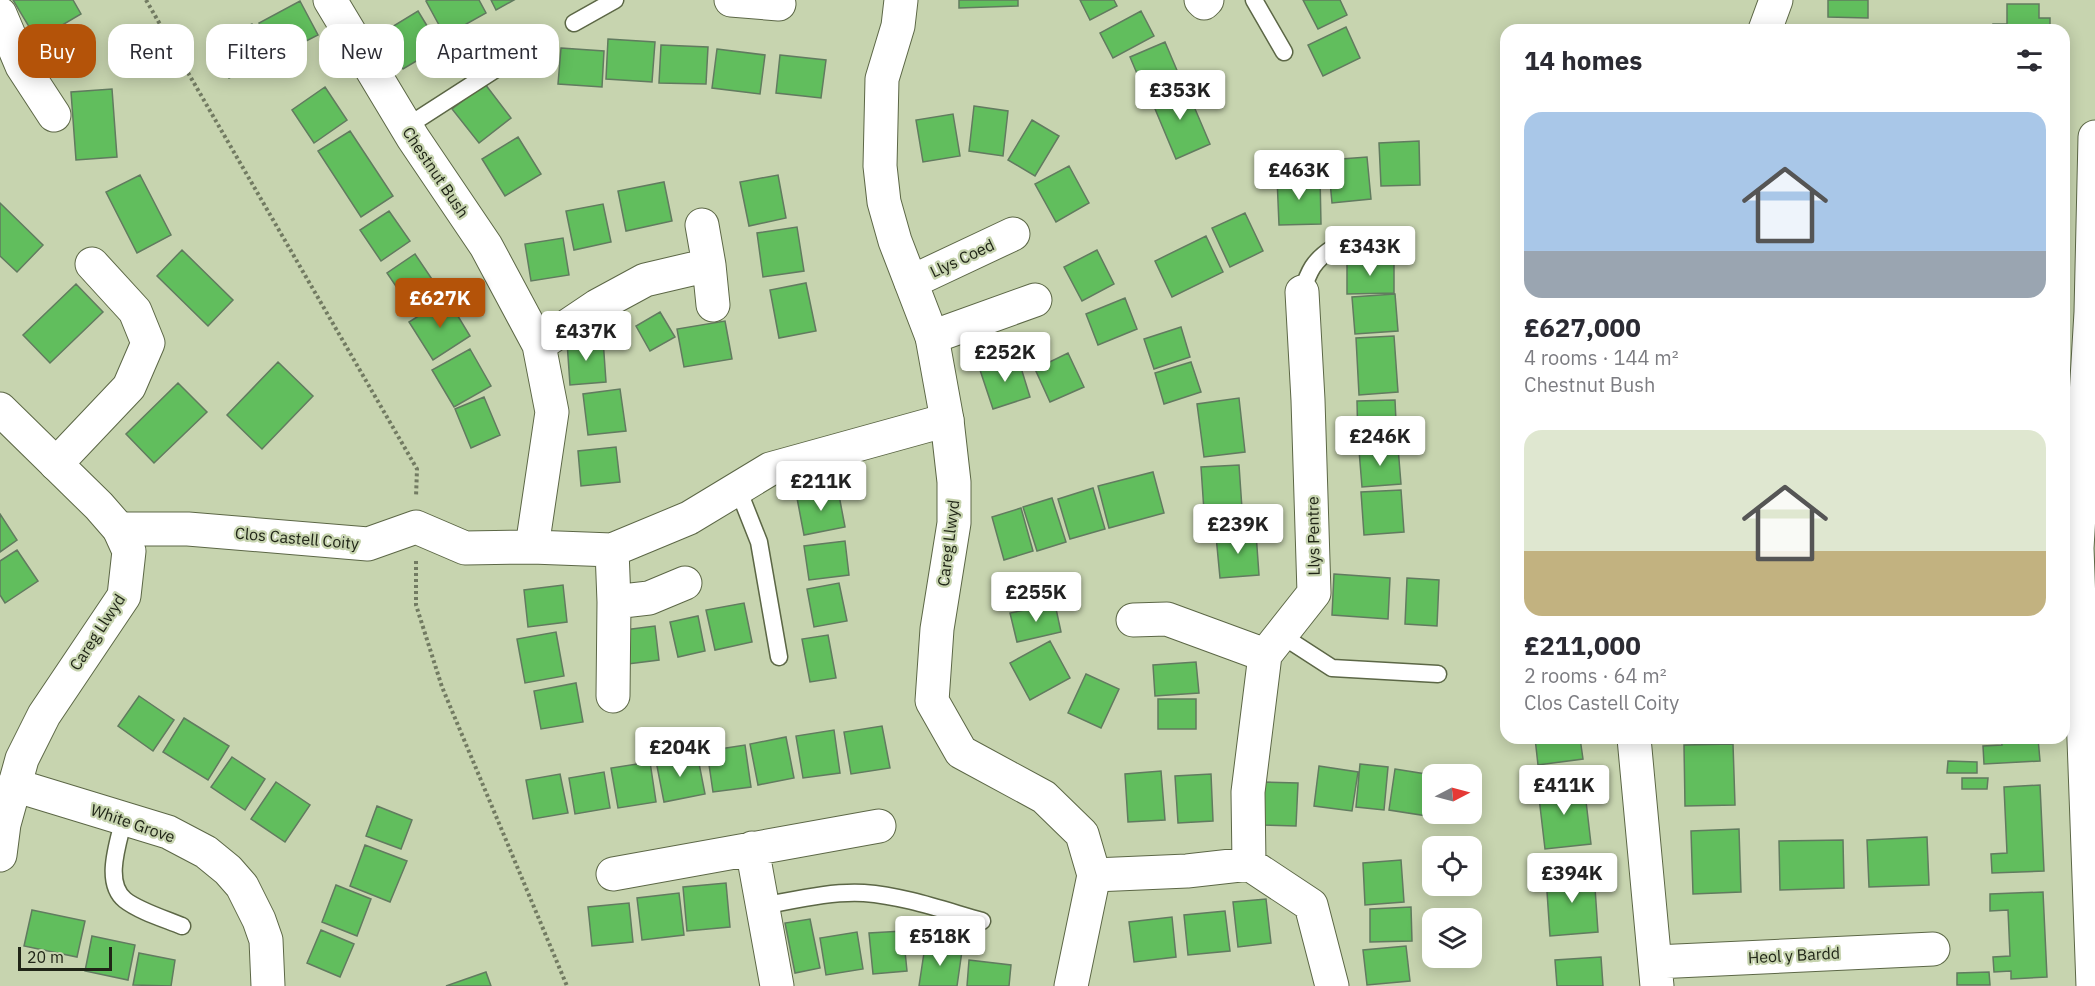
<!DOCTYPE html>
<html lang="en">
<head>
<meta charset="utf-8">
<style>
  :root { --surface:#fff; --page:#f7f7f7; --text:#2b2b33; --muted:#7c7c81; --accent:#b45309 }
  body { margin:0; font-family:"IBM Plex Sans",sans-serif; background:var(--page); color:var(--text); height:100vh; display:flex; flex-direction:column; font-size:22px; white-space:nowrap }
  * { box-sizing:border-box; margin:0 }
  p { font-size:20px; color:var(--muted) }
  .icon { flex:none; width:33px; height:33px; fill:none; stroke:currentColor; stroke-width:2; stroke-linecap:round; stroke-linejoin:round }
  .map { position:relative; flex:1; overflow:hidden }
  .sheet { position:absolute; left:1500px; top:24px; width:570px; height:720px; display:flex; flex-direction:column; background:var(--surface); border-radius:18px; box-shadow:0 3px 15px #0003 }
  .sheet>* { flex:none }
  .hud { position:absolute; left:18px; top:24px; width:570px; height:54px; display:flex; gap:12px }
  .needle { width:39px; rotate:84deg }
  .tools { position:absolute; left:1422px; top:764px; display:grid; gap:12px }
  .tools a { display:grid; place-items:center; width:60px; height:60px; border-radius:12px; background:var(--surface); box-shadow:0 3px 15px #0003; font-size:30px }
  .scale { position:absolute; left:18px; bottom:15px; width:94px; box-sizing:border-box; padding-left:6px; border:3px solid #202517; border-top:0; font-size:16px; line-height:21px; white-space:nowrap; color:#202517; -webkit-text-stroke:4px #c7d4af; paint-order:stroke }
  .price { position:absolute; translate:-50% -51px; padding:0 14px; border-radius:6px; background:#fff; color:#222; font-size:20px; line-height:39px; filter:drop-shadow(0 2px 3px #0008) }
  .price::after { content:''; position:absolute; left:50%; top:36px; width:18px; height:14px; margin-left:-9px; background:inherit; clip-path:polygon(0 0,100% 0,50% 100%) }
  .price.current { background:var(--accent); color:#fff }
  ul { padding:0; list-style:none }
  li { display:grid; align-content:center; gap:12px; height:318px; padding:0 24px }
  li span { display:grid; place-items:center; height:186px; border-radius:18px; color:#555 }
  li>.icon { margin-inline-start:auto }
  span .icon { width:108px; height:108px; fill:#fffc; stroke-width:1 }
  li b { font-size:26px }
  h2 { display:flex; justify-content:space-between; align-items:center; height:72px; padding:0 24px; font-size:26px }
  .chip { padding:0 21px; border-radius:18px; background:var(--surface); box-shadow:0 3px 15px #0003; font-size:21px; line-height:54px }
  .chip.current { background:var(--accent); color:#fff }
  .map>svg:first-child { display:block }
</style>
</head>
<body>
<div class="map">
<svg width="2095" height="986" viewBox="0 0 2095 986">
  <rect width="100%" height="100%" fill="#c7d4af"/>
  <path fill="#61be5d" stroke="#617b5f" stroke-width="1.5" d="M13 0H73L81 14 37 40Z
    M428 0H479L486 13 445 36 426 1Z
    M491 0H514L496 10Z
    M959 0H1018V6L959 8Z
    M1080 0H1114L1117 6 1090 20Z
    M1303 0H1340L1347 15 1318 29Z
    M1828 0H1868V18L1828 17Z
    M300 1 318 35 277 56 259 23Z
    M2007 4H2039V18H2050V30H1993V24H2007Z
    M418 11 440 47 403 69 382 33Z
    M1141 11 1154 36 1113 58 1100 33Z
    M252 24 269 60 229 78 213 42Z
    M1346 27 1360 58 1323 76 1308 45Z
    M608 39 655 42 652 82 606 79Z
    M1165 42 1179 75 1144 90 1130 57Z
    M661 45 708 47 706 84 659 83Z
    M561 48 604 51 602 87 558 84Z
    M717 49 765 55 760 94 712 88Z
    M780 55 826 60 821 98 776 93Z
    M1184 83 1210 144 1176 159 1150 97Z
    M485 84 511 118 479 143 452 109Z
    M325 87 347 120 314 143 292 110Z
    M112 89 117 157 76 160 71 92Z
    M974 106 1008 111 1003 156 969 151Z
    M953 114 960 156 923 162 916 120Z
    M1032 120 1059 136 1035 176 1008 160Z
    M350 131 393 196 361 217 318 151Z
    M518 137 541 174 505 196 482 159Z
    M1419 141 1420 185 1381 186 1379 143Z
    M1367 157 1371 199 1332 203 1328 160Z
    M1069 166 1089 203 1056 222 1035 184Z
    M140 175 171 235 137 253 106 192Z
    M778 175 786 218 749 226 740 182Z
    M1320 176 1321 224 1279 225 1277 178Z
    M664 182 672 221 626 231 618 191Z
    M0 203 43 245 17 272 0 256Z
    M603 204 611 242 574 250 566 211Z
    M389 211 410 241 381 261 360 230Z
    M1245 213 1263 251 1230 267 1212 228Z
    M797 227 804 271 763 277 757 233Z
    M1206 236 1223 272 1172 297 1155 261Z
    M563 238 569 275 531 281 525 244Z
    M182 250 233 300 208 326 157 276Z
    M1097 250 1114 284 1082 301 1064 267Z
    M415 254 440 291 412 310 387 273Z
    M1347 261H1394V293L1347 294Z
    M806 283 816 331 779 338 770 290Z
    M76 284 103 312 50 363 23 335Z
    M1395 294 1398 331 1355 334 1352 297Z
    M447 298 470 336 433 360 409 322Z
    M1125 298 1137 329 1098 345 1086 314Z
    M660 312 675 337 650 351 636 326Z
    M725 321 732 359 684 367 677 329Z
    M1181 327 1190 357 1154 369 1144 339Z
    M1394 336 1398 392 1359 395 1356 338Z
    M603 339 606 382 570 385 567 342Z
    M470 349 491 386 454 407 432 370Z
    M1068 353 1084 387 1050 402 1035 369Z
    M1018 358 1030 397 993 409 980 370Z
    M278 362 313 396 262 449 227 415Z
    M1191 362 1201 392 1164 404 1155 373Z
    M178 383 207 412 154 463 126 434Z
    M620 389 626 431 588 435 583 394Z
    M484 397 500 435 471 448 455 409Z
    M1239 398 1245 452 1204 457 1197 404Z
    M1395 400 1397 443 1358 445 1357 401Z
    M616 447 620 482 581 486 578 451Z
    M1398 447 1401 484 1362 487 1359 450Z
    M1239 465 1243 523 1205 526 1201 467Z
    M1153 472 1164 513 1109 528 1098 486Z
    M1093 488 1105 529 1070 539 1058 499Z
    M838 490 845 527 804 535 797 498Z
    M1401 490 1404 532 1364 535 1361 492Z
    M1052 498 1066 542 1037 551 1023 507Z
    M1021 508 1033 551 1004 560 992 517Z
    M0 514 17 540 0 552Z
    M1256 533 1259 575 1220 578 1216 536Z
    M845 541 849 575 809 580 804 546Z
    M17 550 38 581 5 603 0 595V561Z
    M1334 574 1390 578 1388 619 1332 615Z
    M1407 578 1439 580 1437 626 1405 624Z
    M839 583 847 621 814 627 807 589Z
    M563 585 567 622 528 627 524 590Z
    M744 603 752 642 715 650 706 610Z
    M1055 604 1061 632 1017 642 1010 613Z
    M698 616 705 651 678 657 670 622Z
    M655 626 659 660 620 665 616 631Z
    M556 632 564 676 525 683 517 639Z
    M828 635 836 678 810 682 802 639Z
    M1050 641 1070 678 1030 700 1010 663Z
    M1196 662 1199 693 1155 696 1153 665Z
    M1086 674 1119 689 1101 728 1068 713Z
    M576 683 583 722 541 729 534 691Z
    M139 696 174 720 153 751 118 726Z
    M1158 699H1196V729H1158Z
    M184 718 229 746 208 780 163 752Z
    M882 726 890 768 851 774 844 732Z
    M834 730 840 773 803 778 796 736Z
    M786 737 794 778 758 785 750 744Z
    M1535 738H1580L1583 759 1538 765Z
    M1864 738H1922V739L1864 740Z
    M2001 738H2038L2040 761 1984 764 1983 746 2002 745Z
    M1733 744 1735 805 1685 806 1684 745Z
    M745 745 751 787 713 792 707 751Z
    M697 753 705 794 664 802 656 761Z
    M232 757 265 779 245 810 211 787Z
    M1948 761 1977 762V773H1947Z
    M650 762 656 802 618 808 611 768Z
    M1360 764 1388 767 1384 810 1356 807Z
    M1319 766 1358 772 1352 811 1314 806Z
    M1395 769 1432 775 1434 817 1389 810Z
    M1161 771 1165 820 1128 822 1125 774Z
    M604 772 610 808 575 814 569 778Z
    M560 774 568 813 533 819 526 780Z
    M1211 774 1213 821 1178 823 1175 776Z
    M1962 778H1988L1987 789H1962Z
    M276 782 310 805 285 842 251 819Z
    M1263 782 1298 783 1296 826 1262 825Z
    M1584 784 1591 844 1545 849 1538 789Z
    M2040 785 2044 871 1992 873 1991 854 2007 853 2004 787Z
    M377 806 412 820 401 849 366 836Z
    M1739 829 1741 892 1693 894 1691 831Z
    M1927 837 1929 885 1869 887 1867 840Z
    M1843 840 1844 888 1780 890 1779 841Z
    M365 845 407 861 390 902 350 886Z
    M1401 860 1404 902 1365 905 1363 863Z
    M1594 873 1598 932 1550 936 1546 877Z
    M726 883 730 927 687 931 683 887Z
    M336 885 371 899 357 936 322 922Z
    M2043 892 2047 977 2011 979V971L1994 972 1993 957 2010 956 2008 910 1990 911V894Z
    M679 893 684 935 642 940 637 898Z
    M1266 899 1271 943 1238 947 1233 902Z
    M629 903 633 942 592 946 588 907Z
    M1411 907 1412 941 1370 942V909Z
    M32 910 85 921 77 957 24 946Z
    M1225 911 1230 951 1188 955 1184 915Z
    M1172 917 1176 957 1134 962 1129 922Z
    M810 919 820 968 795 973 785 923Z
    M321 930 354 944 340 977 307 963Z
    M903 931 907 971 873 974 869 933Z
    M857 932 863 969 826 975 820 938Z
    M92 936 135 945 128 980 85 971Z
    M925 946 962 951 957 986H919Z
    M1406 946 1410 981 1367 985 1363 950Z
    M139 953 175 960 171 986 133 985Z
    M1601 957 1603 986H1557L1555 960Z
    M969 960 1011 965 1009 986H967Z
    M486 972 491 986H446Z
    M1989 972 1990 985H1957V973Z"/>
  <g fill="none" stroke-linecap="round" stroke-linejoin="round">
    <g stroke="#5c6746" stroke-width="19">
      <path id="lane" d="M1254 0 1284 52
        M574 23 615 0
        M406 127 507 62
        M1302 292C1309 271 1313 261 1333 248L1404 241
        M738 489 759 542 779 657
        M1281 635 1332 668 1438 674
        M124 818C119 841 103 882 125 900 139 911 165 919 182 926
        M762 906C795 900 831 891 864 893 904 896 943 910 982 921"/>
    </g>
    <g stroke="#5c6746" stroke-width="35">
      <path id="street" d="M330 0 413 138 486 246 539 345 552 412 532 547
        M731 0 779 4
        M1201 0 1204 3 1207 0
        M0 14 22 66 54 115
        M1765 30 1776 0
        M709 265 713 305
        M911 282 1013 234
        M932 337 1035 300
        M539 345 597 306 645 280 709 265 702 225
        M56 464 129 387 148 343 135 311 92 264
        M119 529H188L368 544 416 527 465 548 532 547 612 550 689 518 770 469 947 420
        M612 550 614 602 613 696
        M614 602 649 598 685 583
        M1133 620 1167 619 1265 655
        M1634 738 1657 986
        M14 785 168 832 206 852 228 870 242 886 259 920 266 940 268 986
        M752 848 777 986
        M1249 864 1248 792 1265 655 1314 593 1308 400 1302 292
        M613 874 879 826
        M1094 875 1187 871 1249 864 1311 905 1332 986
        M1655 962 1933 949
        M2093 986 2077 548 2091 312 2095 137"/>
    </g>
    <g stroke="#5c6746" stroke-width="35">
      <path id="secondary" d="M901 0 898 26 882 79 880 166 884 202 895 241 932 337 947 420 954 482V523L937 629 932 701 961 752 1044 797 1082 834 1094 875 1071 986
        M0 409 99 506 119 529 129 551 124 596 44 715 22 759 4 824 0 855"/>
    </g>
    <path stroke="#727b62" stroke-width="4" stroke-dasharray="3 3" stroke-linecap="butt" d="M146 0 417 469 416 497
      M416 561V605L442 687 567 986"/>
    <use href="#lane" stroke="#fff" stroke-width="16"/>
    <use href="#street" stroke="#fff" stroke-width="33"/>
    <use href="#secondary" stroke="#fff" stroke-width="33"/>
  </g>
  <g text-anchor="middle" stroke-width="4.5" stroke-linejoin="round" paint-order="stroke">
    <g font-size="16" fill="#202517" stroke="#c7d4af">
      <text transform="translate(436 172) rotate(56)" y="6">Chestnut Bush</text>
      <text transform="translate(962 258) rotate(-25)" y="6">Llys Coed</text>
      <text transform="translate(1313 536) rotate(-91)" y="6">Llys Pentre</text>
      <text transform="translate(297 538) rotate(5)" y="6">Clos Castell Coity</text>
      <text transform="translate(948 543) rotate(-83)" y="6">Careg Llwyd</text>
      <text transform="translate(97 632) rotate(-57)" y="6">Careg Llwyd</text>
      <text transform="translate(133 823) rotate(19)" y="6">White Grove</text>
      <text transform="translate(1794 955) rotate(-3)" y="6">Heol y Bardd</text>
    </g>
  </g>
</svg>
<div class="tools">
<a><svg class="needle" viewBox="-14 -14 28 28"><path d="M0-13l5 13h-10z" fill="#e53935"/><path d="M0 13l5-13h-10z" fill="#7c7c81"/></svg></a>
<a><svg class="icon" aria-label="locate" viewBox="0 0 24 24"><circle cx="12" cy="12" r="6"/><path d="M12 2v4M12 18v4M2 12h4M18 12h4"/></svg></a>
<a><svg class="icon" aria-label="layers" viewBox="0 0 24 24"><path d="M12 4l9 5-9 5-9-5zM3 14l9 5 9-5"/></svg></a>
</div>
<div class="scale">20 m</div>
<b class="price" style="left:1180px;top:121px">£353K</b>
<b class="price" style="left:1299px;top:201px">£463K</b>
<b class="price" style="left:1370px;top:277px">£343K</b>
<b class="price current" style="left:440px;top:329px">£627K</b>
<b class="price" style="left:586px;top:362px">£437K</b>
<b class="price" style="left:1005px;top:383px">£252K</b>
<b class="price" style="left:1380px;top:467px">£246K</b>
<b class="price" style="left:821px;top:512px">£211K</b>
<b class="price" style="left:1238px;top:555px">£239K</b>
<b class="price" style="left:1036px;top:623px">£255K</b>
<b class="price" style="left:680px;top:778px">£204K</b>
<b class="price" style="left:1564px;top:816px">£411K</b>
<b class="price" style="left:1572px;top:904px">£394K</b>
<b class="price" style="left:940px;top:967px">£518K</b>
<div class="hud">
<a class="chip current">Buy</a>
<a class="chip">Rent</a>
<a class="chip">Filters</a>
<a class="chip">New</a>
<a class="chip">Apartment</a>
</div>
<section class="sheet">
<h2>14 homes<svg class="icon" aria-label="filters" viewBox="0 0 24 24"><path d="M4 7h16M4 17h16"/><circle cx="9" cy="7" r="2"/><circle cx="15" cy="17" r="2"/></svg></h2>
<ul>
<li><span style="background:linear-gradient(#a9c7e8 75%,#9aa5b1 0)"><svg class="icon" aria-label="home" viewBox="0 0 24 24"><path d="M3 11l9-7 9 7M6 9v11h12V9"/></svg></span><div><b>£627,000</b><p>4 rooms · 144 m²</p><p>Chestnut Bush</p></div></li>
<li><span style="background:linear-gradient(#dfe7d0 65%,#c2b280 0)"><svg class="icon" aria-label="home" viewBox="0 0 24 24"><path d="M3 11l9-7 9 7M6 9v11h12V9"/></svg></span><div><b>£211,000</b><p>2 rooms · 64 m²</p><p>Clos Castell Coity</p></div></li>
</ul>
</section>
</div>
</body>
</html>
